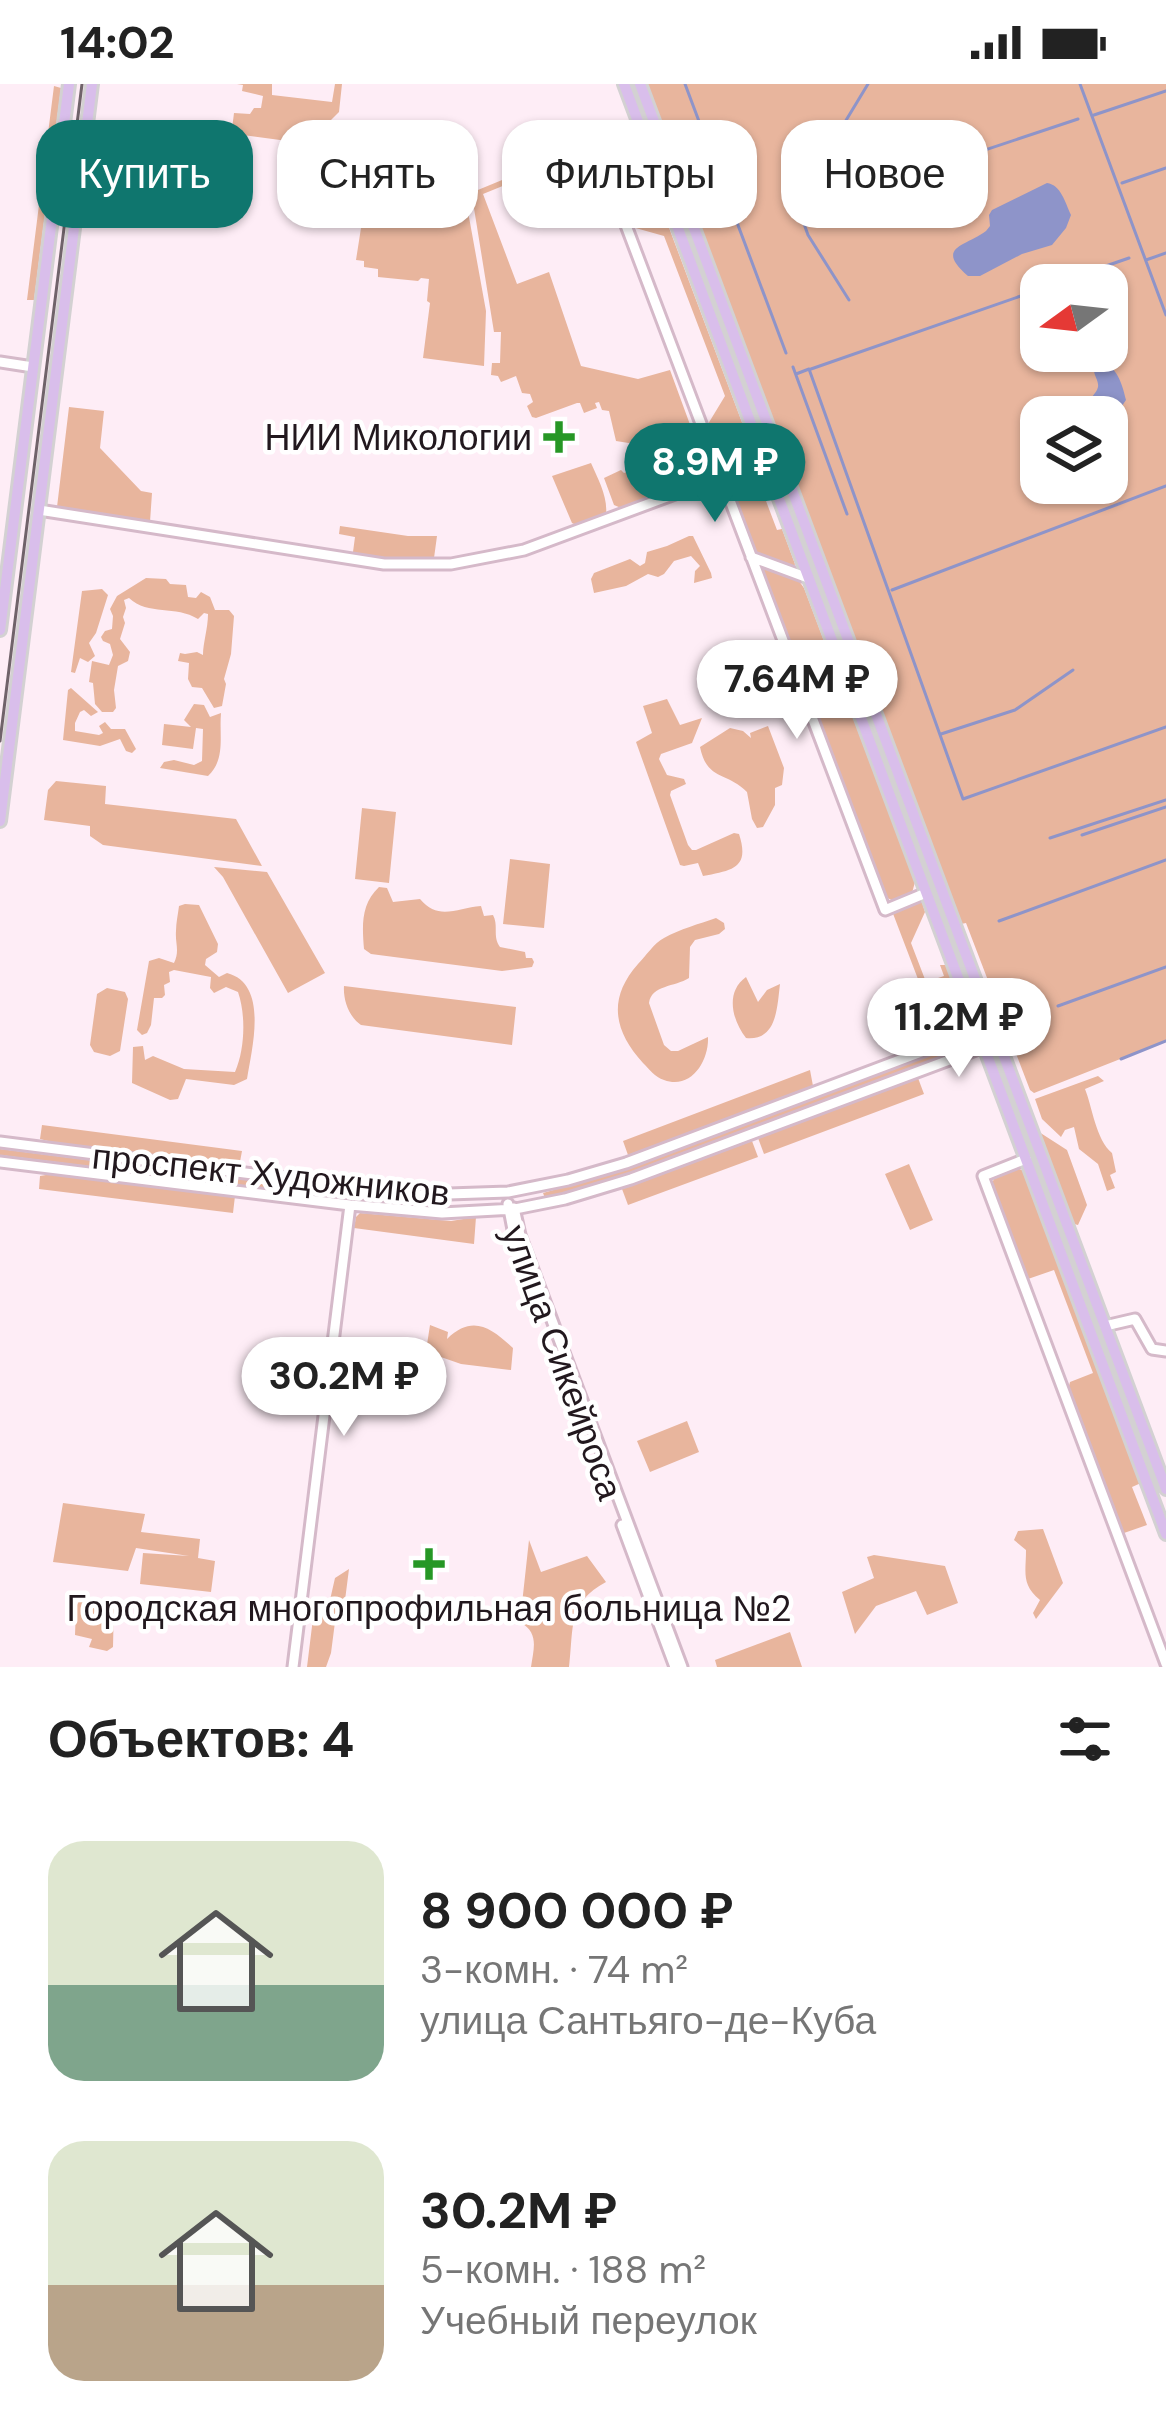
<!DOCTYPE html>
<html lang="ru">
<head>
<meta charset="utf-8">
<style>
  :root { --surface:#fff; --page:#f2f2f2; --text:#222; --muted:#767676; --accent:#0f766e }
  body { margin:0; font-family:"DM Sans",sans-serif; background:var(--page); color:var(--text); height:100vh; display:flex; flex-direction:column; font-size:45px; white-space:nowrap }
  * { box-sizing:border-box; margin:0 }
  p { font-size:39px; color:var(--muted) }
  .icon { flex:none; width:66px; height:66px; fill:none; stroke:currentColor; stroke-width:2; stroke-linecap:round; stroke-linejoin:round }
  .map { position:relative; height:1583px; overflow:hidden }
  .drawer { display:flex; flex-direction:column; background:var(--surface); flex:1 }
  .drawer>* { flex:none }
  .hud { position:absolute; left:36px; top:36px; width:1095px; height:108px; display:flex; gap:24px }
  .needle { width:78px; rotate:255deg }
  .fabs { position:absolute; left:1020px; top:180px; display:grid; gap:24px }
  .fabs a { display:grid; place-items:center; width:108px; height:108px; border-radius:24px; background:var(--surface); box-shadow:0 3px 9px #0004; font-size:60px }
  .price { position:absolute; translate:-50% -102px; padding:0 27px; border-radius:42px; background:#fff; color:#222; font-size:39px; line-height:78px; filter:drop-shadow(0 3px 6px #0008) }
  .price::after { content:''; position:absolute; left:50%; top:72px; width:36px; height:27px; margin-left:-18px; background:inherit; clip-path:polygon(0 0,100% 0,50% 100%) }
  .price.selected { background:var(--accent); color:#fff }
  ul { padding:0; list-style:none }
  li { display:flex; align-items:center; gap:36px; height:300px; padding:0 48px }
  li span { display:grid; place-items:center; flex:none; width:336px; height:240px; border-radius:36px; color:#555 }
  li>.icon { margin-inline-start:auto }
  span .icon { width:144px; height:144px; fill:#fffc; stroke-width:1 }
  li b { font-size:51px }
  h2 { display:flex; justify-content:space-between; align-items:center; height:144px; padding:0 48px; font-size:51px }
  .chip { padding:0 42px; border-radius:36px; background:var(--surface); box-shadow:0 3px 9px #0004; font-size:42px; line-height:108px }
  .chip.selected { background:var(--accent); color:#fff }
  .status { display:flex; justify-content:space-between; align-items:center; height:84px; padding:0 60px; background:var(--surface); direction:ltr }
  .status svg { height:33px; fill:currentColor }
  .map>svg:first-child { display:block }
</style>
</head>
<body>
<div class="status"><b>14:02</b><svg viewBox="0 0 49 12"><path d="M0 12V9h3v3zM5 12V6h3v6zM10 12V3h3v9zM15 12V0h3v12zM26 1h20v11H26zM47 4h2v5h-2z"/></svg></div>
<div class="map">
<svg width="1166" height="1583" viewBox="0 0 1166 1583">
  <rect width="100%" height="100%" fill="#feedf6"/>
  <path fill="#e8b59d" fill-rule="evenodd" d="M237 0H272V11L332 18 335 0H342L339 28 331 36 347 65 235 50 232 45 234 29 250 30 254 24H261L263 12 242 7 243 1Z
    M647 0H1166V957L1034 1009 1030 1006 966 839 961 840ZM1041 201H1107V267H1041ZM1041 333H1107V399H1041Z
    M54 2 61 4 34 216H27Z
    M620 45 636 87 606 99 590 59Z
    M584 62 586 68 483 110 517 200 549 188 581 282 638 295 670 286 707 387 705 391 674 404 666 384 655 383 656 377 644 374 649 368 644 362 637 364 635 360 616 357 609 327 602 326 599 318 595 319 597 324 584 329 580 319H577L536 334 532 333 527 322 533 318 530 310 522 309 516 292 501 298 498 292 491 291 492 279H500L501 248H494L472 112 473 108Z
    M642 99 653 101 752 365 747 376 730 382 722 378 708 340 725 312 664 152 632 143C624 120 614 110 642 99Z
    M460 114 467 122 486 227 484 282 423 274 430 219 427 217 429 195 421 194 418 197 378 193V185L364 183V177L356 176 361 144 413 121 439 120Z
    M702 190 706 191 841 558 838 556 701 194Z
    M69 323 104 327 100 364 141 407 152 409 150 438 57 423Z
    M591 379C598 395 608 413 606 430L576 441 572 439 552 392Z
    M638 384C656 387 663 388 669 405L621 424 614 421 604 394 621 386 624 389Z
    M758 396 777 446 782 445 795 480 794 483 757 468 753 463 731 407Z
    M340 442 408 452H437L434 474C407 478 380 473 353 468L355 453 339 450Z
    M689 452H693L711 489 712 494 694 499 695 487 700 482 691 472 674 477 664 490 658 493 648 490 626 502 594 509 591 495 594 489 630 475 640 482 645 479 647 468 667 462Z
    M766 483 799 497 804 504 915 798 912 809 894 817 885 813 762 487V484Z
    M146 494 166 495 170 500 186 501 188 513 196 514 201 508 210 513 215 526H229L234 532 231 570 224 595 226 600 222 622 214 624 202 604 192 603 188 595 189 579 178 577 180 569 185 570 197 568 203 571C203 559 208 544 208 530L204 529 198 535C176 521 148 532 129 514L124 516 126 524 123 533 125 539 120 555 130 568 128 577 118 582 114 606 116 624 113 628H102L95 620 93 599 89 598 92 577 109 581 113 571 110 560 103 557 101 553 105 547 112 545 113 532 110 525 117 512Z
    M102 505 108 511 96 549 89 559 95 572 88 578 80 574 75 589 71 588 82 507Z
    M71 604 98 628 91 632 84 626 80 628 75 639V647L99 651 103 649 99 642 105 638 111 645H125L136 665 132 669 126 667 120 655 100 662 63 656 68 606Z
    M667 615 680 641 702 634 692 659 661 670 659 675 667 691 684 695 686 700 671 707 670 711 688 761 692 766H696L734 749 739 750C750 784 733 786 703 792L698 779 684 782 680 781 636 658 652 649 643 622Z
    M194 620 204 621 210 633 221 629C219 652 226 675 208 692L160 684 164 678 174 676 194 681 202 677 203 645 196 644 193 665 162 661 164 640 191 643 184 636Z
    M768 642 784 684 782 701 775 704V721L763 743 757 744 752 735 747 708C726 687 707 697 700 663L730 644 743 647 751 654 750 649Z
    M56 697 106 702 105 720 236 735 262 782 103 761 90 752V742L44 736 48 706Z
    M362 724 396 728 389 799 355 795Z
    M510 775 550 780 544 844 503 840Z
    M214 783 267 788 325 889 288 909 223 793Z
    M379 803 387 804 393 818 420 815C438 837 457 824 481 822L484 832 493 831C499 842 492 852 500 863L525 868 526 874H532L534 878 532 883 502 887 371 870 364 865C362 841 361 820 379 803Z
    M917 816 922 818 925 828 911 859 926 898 944 892 940 881H946L963 925 934 937 892 827Z
    M185 820 199 821 218 860 217 868 206 875 205 881 219 893 227 889C269 900 252 964 247 995L234 1001 186 995 178 1015 170 1016 132 999 133 963 143 962 145 976 153 972 184 985 235 988C245 965 246 931 238 908L226 903 214 909 210 904 211 893 174 886 169 888 170 898 164 901 165 911 162 914H154L151 941 147 949 142 951 137 946 149 877 159 874 174 879C180 866 175 860 176 847 176 839 178 830 179 822Z
    M716 834 724 839 725 845 719 850 695 856 690 863 689 894C675 903 651 901 649 919L664 961 671 967H678L708 953C709 977 691 1006 664 996 655 993 649 985 643 979 613 946 608 914 638 880 646 872 654 859 664 854 680 845 699 840 716 834Z
    M746 893 758 918 767 906 780 900C777 924 777 957 746 954 732 936 725 908 746 893Z
    M344 902 516 923 512 961 361 941C349 933 343 916 344 902Z
    M107 904 125 908 128 915 120 967 110 972 94 968 90 961 97 910Z
    M960 959 962 965 615 1094 545 1114 543 1109 613 1089Z
    M810 986 813 1002 628 1071 623 1057Z
    M1098 992 1104 997 1085 1005C1092 1022 1096 1056 1112 1069L1116 1088 1110 1091 1115 1104 1107 1107 1098 1080 1079 1065 1074 1043 1065 1046 1061 1053 1042 1035 1035 1015Z
    M918 994 924 1010 764 1070 758 1054Z
    M42 1041 242 1067 239 1083 64 1061 40 1055Z
    M1039 1048 1067 1066 1087 1121 1078 1141 1074 1140Z
    M752 1057 758 1073 628 1121 622 1105Z
    M0 1065 329 1106 328 1112 0 1071Z
    M909 1080 933 1136 910 1146 885 1090Z
    M1017 1084 1024 1087 1141 1399 1132 1403 1147 1441 1124 1449 1069 1302 1070 1298 1093 1289 1054 1186 1028 1195 992 1099 995 1093Z
    M52 1090 235 1112 233 1129 39 1105 40 1092Z
    M360 1129 451 1137 476 1133 474 1160 354 1144 356 1133Z
    M430 1241 448 1248 447 1255C473 1230 491 1244 513 1264L511 1286 461 1280 438 1272 439 1269 426 1267Z
    M687 1337 699 1368 650 1388 637 1357Z
    M63 1419 145 1430 141 1448 200 1455 198 1474 215 1477 211 1508 140 1500 143 1469 189 1472 136 1464 128 1487 53 1478Z
    M1043 1445 1063 1499 1036 1535 1033 1529 1040 1516C1021 1500 1026 1489 1026 1466L1014 1456 1018 1447Z
    M529 1456 541 1488 587 1472 606 1498C567 1519 574 1543 569 1583H531C534 1563 539 1549 520 1538Z
    M874 1471 945 1482 958 1519 927 1531 916 1507 876 1522 855 1550 842 1508 874 1494 867 1473Z
    M349 1485 344 1524 335 1538 331 1569 326 1583H307L315 1518 330 1516 335 1494Z
    M81 1513 114 1518 113 1563 107 1567 89 1563 92 1555 75 1551 76 1523Z
    M790 1548 802 1583H717L715 1576Z"/>
  <path fill="#8e94c9" d="M1047 99C1061 101 1065 118 1071 131L1066 144 1052 161 1022 170 980 192H968C935 163 964 163 986 147L990 142 989 131 992 126Z
    M1104 279C1118 284 1123 303 1126 316L1107 344V333H1090L1085 323C1088 316 1097 309 1098 303 1099 297 1094 292 1094 286Z"/>
  <g fill="none" stroke-linecap="round" stroke-linejoin="round">
    <path stroke="#8e94c9" stroke-width="3" d="M685 0 786 269
      M1080 0 1166 231
      M1094 31 1166 7
      M1122 99 1166 84
      M805 126 1078 35
      M1146 176 1166 169
      M1051 201 1129 174
      M849 216 808 151 803 137 813 71 845 38 868 0
      M793 283 847 430
      M811 285 1041 205
      M796 290 809 285 963 715 1166 643
      M892 506 1166 402
      M941 650 1015 626 1073 586
      M1082 751 1166 723
      M1050 754 1166 716
      M999 837 1166 776
      M1058 922 1166 883
      M1121 975 1166 957"/>
    <g stroke="#d5b9c9" stroke-width="15">
      <path id="minor" d="M656 90 613 107 885 826 926 809
        M0 278 33 283
        M39 426 384 480H451L524 466 764 377
        M751 473 808 494
        M0 1058 419 1111 508 1108 568 1096 626 1079 961 953 978 948H995
        M1026 1075 983 1092 1166 1580
        M0 1078 350 1121 442 1129 515 1125 565 1115 631 1095 984 963 988 957
        M508 1120 515 1156
        M514 1124 520 1151 682 1583
        M1105 1242 1135 1235 1152 1265 1166 1267
        M622 1441 675 1583
        M293 1583 350 1121"/>
    </g>
    <g stroke="#d3d1d2" stroke-width="16">
      <path id="major" d="M624 0 1166 1450
        M640 0 1166 1405
        M0 546 69 0
        M0 737 92 0"/>
    </g>
    <use href="#minor" stroke="#fff" stroke-width="9"/>
    <use href="#major" stroke="#d9beeb" stroke-width="10"/>
    <path stroke="#70636a" stroke-width="3" d="M0 657 82 0"/>
  </g>
  <g fill="#269725" stroke="#fff" stroke-width="4.5">
    <path d="M553 335h12v12h12v12h-12v12h-12v-12h-12v-12h12z"/>
    <path d="M423 1462h12v12h12v12h-12v12h-12v-12h-12v-12h12z"/>
  </g>
  <g text-anchor="middle" stroke-width="9" stroke-linejoin="round" paint-order="stroke">
    <g font-size="36" fill="#22181e" stroke="#fff" text-anchor="end">
      <text x="532" y="366">НИИ Микологии</text>
      <text x="429" y="1537" text-anchor="middle">Городская многопрофильная больница №2</text>
    </g>
    <g font-size="36" fill="#22181e" stroke="#fff">
      <text transform="translate(271 1090) rotate(6)" y="13">проспект Художников</text>
      <text transform="translate(563 1278) rotate(70)" y="13">улица Сикейроса</text>
    </g>
  </g>
</svg>
<div class="fabs">
<a><svg class="needle" viewBox="-14 -14 28 28"><path d="M0-13l5 13h-10z" fill="#e53935"/><path d="M0 13l5-13h-10z" fill="#767676"/></svg></a>
<a><svg class="icon" aria-label="layers" viewBox="0 0 24 24"><path d="M12 4l9 5-9 5-9-5zM3 14l9 5 9-5"/></svg></a>
</div>
<b class="price selected" style="left:715px;top:441px">8.9M ₽</b>
<b class="price" style="left:797px;top:658px">7.64M ₽</b>
<b class="price" style="left:959px;top:996px">11.2M ₽</b>
<b class="price" style="left:344px;top:1355px">30.2M ₽</b>
<div class="hud">
<a class="chip selected">Купить</a>
<a class="chip">Снять</a>
<a class="chip">Фильтры</a>
<a class="chip">Новое</a>
</div>
</div>
<section class="drawer">
<h2>Объектов: 4<svg class="icon" aria-label="filters" viewBox="0 0 24 24"><path d="M4 7h16M4 17h16"/><circle cx="9" cy="7" r="2"/><circle cx="15" cy="17" r="2"/></svg></h2>
<ul>
<li><span style="background:linear-gradient(#dfe7d0 60%,#7fa58c 0)"><svg class="icon" aria-label="home" viewBox="0 0 24 24"><path d="M3 11l9-7 9 7M6 9v11h12V9"/></svg></span><div><b>8 900 000 ₽</b><p>3-комн. · 74 m²</p><p>улица Сантьяго-де-Куба</p></div></li>
<li><span style="background:linear-gradient(#dfe7d0 60%,#b9a48a 0)"><svg class="icon" aria-label="home" viewBox="0 0 24 24"><path d="M3 11l9-7 9 7M6 9v11h12V9"/></svg></span><div><b>30.2M ₽</b><p>5-комн. · 188 m²</p><p>Учебный переулок</p></div></li>
</ul>
</section>
</body>
</html>
